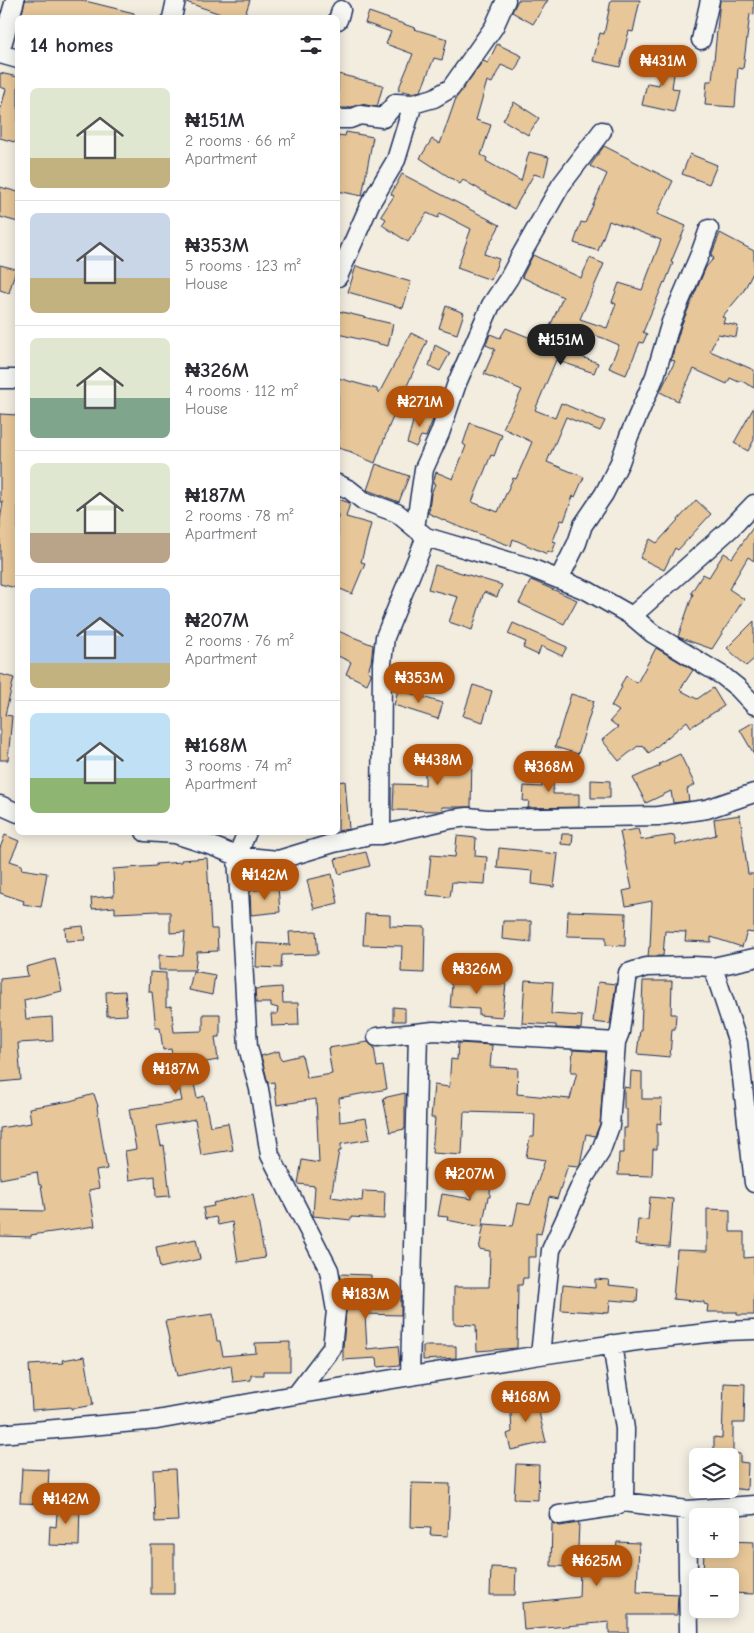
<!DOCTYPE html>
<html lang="en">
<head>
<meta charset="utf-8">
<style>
  :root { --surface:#fff; --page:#f2f2f3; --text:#2b2b33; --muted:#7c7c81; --line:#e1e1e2; --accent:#b45309 }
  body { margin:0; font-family:"Comic Neue",sans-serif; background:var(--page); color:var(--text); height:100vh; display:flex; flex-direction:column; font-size:19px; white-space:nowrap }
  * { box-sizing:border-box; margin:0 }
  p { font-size:16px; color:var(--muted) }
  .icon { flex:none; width:28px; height:28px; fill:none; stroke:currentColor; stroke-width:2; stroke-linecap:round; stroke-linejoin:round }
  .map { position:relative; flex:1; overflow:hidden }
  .sheet { position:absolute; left:15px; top:15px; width:325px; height:820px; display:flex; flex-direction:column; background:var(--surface); border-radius:8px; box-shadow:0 2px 12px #0003 }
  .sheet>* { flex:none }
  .tools { position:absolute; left:689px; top:1448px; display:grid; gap:10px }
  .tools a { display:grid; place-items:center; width:50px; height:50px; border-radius:8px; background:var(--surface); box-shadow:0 2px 12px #0003; font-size:25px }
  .price { position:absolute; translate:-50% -42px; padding:0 11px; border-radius:18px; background:var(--accent); color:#fff; font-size:16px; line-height:32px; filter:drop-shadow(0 1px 2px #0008) }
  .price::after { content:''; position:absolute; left:50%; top:30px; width:15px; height:11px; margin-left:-8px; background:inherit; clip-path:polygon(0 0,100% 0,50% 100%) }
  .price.on { background:#222; color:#fff }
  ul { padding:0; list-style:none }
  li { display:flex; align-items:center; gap:15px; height:125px; padding:0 15px }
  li+li { border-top:1px solid var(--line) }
  li span { display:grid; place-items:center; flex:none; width:140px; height:100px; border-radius:8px; color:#555 }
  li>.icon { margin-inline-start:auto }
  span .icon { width:60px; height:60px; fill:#fffc; stroke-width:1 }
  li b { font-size:21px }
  h2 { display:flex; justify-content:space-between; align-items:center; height:60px; padding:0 15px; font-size:21px }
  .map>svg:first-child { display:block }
</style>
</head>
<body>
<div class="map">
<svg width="754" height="1633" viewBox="0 0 754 1633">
  <rect width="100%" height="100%" fill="#f3ede0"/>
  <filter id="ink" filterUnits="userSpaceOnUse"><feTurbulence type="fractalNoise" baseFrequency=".02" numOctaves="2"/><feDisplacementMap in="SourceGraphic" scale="10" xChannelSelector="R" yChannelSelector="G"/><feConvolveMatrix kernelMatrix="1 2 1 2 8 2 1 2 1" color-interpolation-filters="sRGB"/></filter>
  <g filter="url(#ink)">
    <path fill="#e7c799" stroke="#1b2f5e" d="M25 0H81L134 13V18H21Z
      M187 0H250L244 18H232L186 2Z
      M518 0H548L533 24 512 12Z
      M611 0H640L633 32 629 31 620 67 593 61 600 33 604 34Z
      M720 0H754V15L750 14 743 69 738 68 735 107 705 105 707 81H712Z
      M369 12 415 28 414 29 447 39 442 60 434 58 421 91 412 93 398 90 413 54 386 44 391 32 365 23Z
      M497 44 522 56 515 71 501 65 492 83 487 81 476 120 491 125 481 155 487 158 486 161 521 181 529 152 549 157 544 177 534 174 514 209 463 180 460 184 420 158 432 139 440 144 456 98 483 61 488 63Z
      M664 52 677 54 672 88 679 89 674 112 642 105 647 83 659 85Z
      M0 73 18 77V143L0 138V112L6 89 0 87Z
      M338 74 383 85 377 107 361 104 348 108H338Z
      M514 102 539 118 528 135 503 120Z
      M346 132 373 137 362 196 338 191V135L345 136Z
      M604 146 673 181 657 214 686 226 671 262 673 263 665 283 664 282 643 332 647 334 643 343 640 342 626 375 609 368 619 345 603 338 567 327 560 349 598 363 594 373 556 360 535 410 555 418 561 403 605 421 600 431 566 417 547 462 584 477 575 497 573 496 564 521 561 520 553 541 556 542 552 553 548 551 547 554 513 539 511 546 452 524 428 513 430 508H429L431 494 435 484 433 483 436 472 453 479 466 446 463 444 470 423 502 435 494 456 491 455 472 502 498 512 513 478 516 479 532 442 503 428 522 390 484 374 495 349 486 345 490 334 500 338 506 328 538 341 541 331 547 333 563 297 522 277 533 255 581 278 590 258 604 264 580 319 607 328 616 304 612 302 619 283 642 290 661 240 614 222V223L609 221 598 251 574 243 581 222 585 223 607 174 590 166Z
      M690 154 717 165 709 184 682 174Z
      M402 174 500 225 484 254 499 259 491 280 457 268 471 229 440 213 438 218 427 213 408 242 382 225 386 219 381 216 394 196 391 194Z
      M0 187 18 192V222L0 217Z
      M720 233 754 251V271L743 292 722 317 725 318 723 323 738 326 736 337 718 334 710 351 754 370V388L740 380 739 382 730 378 727 384 694 369 678 401 660 392 675 361 671 360 681 326 706 267 714 258 711 256Z
      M0 265 16 269 9 293 0 290Z
      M356 266 411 282 403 308 348 292Z
      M446 306 464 313 457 334 439 328Z
      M338 311 393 324 388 346 338 334Z
      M411 333 427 341 390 424 375 463 351 453 352 452 338 448V378L377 389V392L379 393Z
      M435 345 450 353 440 371 429 366Z
      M754 407V440L748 451 734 443Z
      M416 411 434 417 426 437 421 436 416 447 407 443Z
      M0 414 18 415V581L16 588 0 584V521L3 502H0Z
      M376 464 409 476 399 502 367 490Z
      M338 499 350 503 346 517 371 524 361 562 365 563 352 594 338 588Z
      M696 500 711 514 678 550 675 548 664 570 640 558 650 539 657 543Z
      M754 526V561L748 557 729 589 744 599 712 649 678 637 693 594 691 593 703 574 709 577 724 553 732 558Z
      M435 565 502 585 497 597 484 592 472 630 449 622 458 597 428 589Z
      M531 580 577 600 564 624 519 603Z
      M754 621V659L746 666 727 648Z
      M513 623 567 647 562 656 541 646 538 655 523 648 526 642 508 634Z
      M338 631 373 645 371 662 368 671 371 673V675L367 684 346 674 351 662 338 656Z
      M656 648 693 670 680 690 697 699 713 688 724 706 691 727 687 721 649 753 642 745 640 747 638 746 619 761 602 740 618 727 610 721 619 711 611 706 622 687 620 686 626 676 637 683Z
      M0 674 14 678 5 715 12 716 8 760H0Z
      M473 685 492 691 483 722 463 716Z
      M398 690 443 703 438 719 394 705Z
      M571 694 594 701 578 754 555 747Z
      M754 722V754L740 730Z
      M451 754 472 755 471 807H442V810L440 811 393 810 394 784 425 785V759L451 760Z
      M680 754 695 785 687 789 689 801 673 803 671 791 646 803 633 778 660 766 659 764Z
      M542 763H554L553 794H579V807L528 808 529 801H523L524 786 542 787Z
      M591 780 610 781V798H591Z
      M345 781 349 829 338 831V782Z
      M740 815 748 874H754V933L747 932 742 947 711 937V942L685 941 686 932 665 931 663 956H648L649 947H650L652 901 626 906 623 891 632 889 620 832 638 829 641 840 674 835 676 845 716 835 714 819Z
      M562 834H573L572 845 561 844Z
      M5 835 19 841 10 861 22 865 21 869 47 873 41 907 23 904 24 901 0 893V848Z
      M457 836 476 838 475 856 487 857 485 884 452 882 450 897 427 895 431 855 455 857Z
      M499 848 558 854 554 887 532 884 533 871 497 868Z
      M366 852 370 866 339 874 335 859Z
      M207 858 211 929H217L218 951 197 952 195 970H159V955L183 956 185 932 170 933V912H159V911L115 913V907L92 909 91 898 114 896 113 869 156 866V864L181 862V860Z
      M332 874 338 903 314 909 307 880Z
      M278 887 280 912 251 915 250 891Z
      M568 911 626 913 625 946 606 945V937L567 936Z
      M365 914 390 915V926L425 927 424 973 401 972 402 946 363 945Z
      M503 921H531V942L502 939Z
      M83 926 85 940 66 941 65 928Z
      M316 931 318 954 282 955 281 968 256 967 257 943 290 945 289 932Z
      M55 959 62 991 24 1000 26 1019 52 1017 53 1041 18 1043 21 1080 0 1082V979L28 976 26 967Z
      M453 970 473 974 472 980 506 984 502 1017 479 1015V1009L450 1007 452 985 450 984Z
      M193 971 215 975 212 995 189 990Z
      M150 972 166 973V1007L171 1006 174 1032 203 1031V1014H220V1037H215L218 1060 190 1065 197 1098 204 1096 210 1126 228 1123 233 1150 201 1155 195 1119 157 1126 161 1146 164 1145 170 1196 156 1197 155 1176 129 1180 125 1151 136 1149 129 1109 182 1101 171 1049 163 1050 160 1028H156L152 992H149Z
      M525 980 553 982 551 1014 582 1016 581 1029 556 1028V1025L522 1023Z
      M643 981H672L671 1014H676L675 1029H672L670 1057 637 1054 640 1030H641Z
      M598 982 616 984 610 1024 593 1022Z
      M282 987 283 1003H298L299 1025 272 1026 271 1014H277L278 1008 271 1006V1003H256L255 989Z
      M125 991 127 1015 107 1016 106 992Z
      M393 1007 405 1008V1021H393Z
      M368 1042 374 1047 377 1067 383 1066 387 1089 339 1098 340 1122 366 1118 370 1139 341 1144V1151H339L331 1197 362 1201 363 1191 385 1192 384 1219 351 1217V1220L313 1216 315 1186 298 1184 302 1160 319 1163 316 1099 277 1105 274 1082 268 1083 261 1056 279 1051 281 1060 302 1055 307 1078 332 1074 328 1048Z
      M458 1043 492 1045 490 1067 518 1068 517 1094 570 1099 577 1072H571L573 1050 605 1052 600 1124 595 1136 586 1134 580 1164 579 1166 568 1165 557 1199 549 1197 541 1234 536 1233V1257H528V1278H523L522 1285H518L517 1348 477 1351 476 1325 454 1324V1287H489L490 1251 479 1249 484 1224 513 1226 518 1203 530 1205 545 1160 526 1157 530 1137H534L535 1114 464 1112 462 1155 432 1153 435 1118H431L434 1085 449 1087 451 1059 457 1060Z
      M631 1071 642 1072V1099H662L661 1124 657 1123V1149H653L652 1176 618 1175 619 1153H624V1128H627V1109H624V1087L630 1088Z
      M405 1093V1129L390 1132 383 1098Z
      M94 1094 98 1106 97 1107 107 1169 96 1171 99 1188 89 1190 95 1226 31 1235V1237L0 1236V1210L45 1211 41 1185H39L37 1172 0 1179V1128L31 1123 29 1108 70 1101Z
      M474 1163 491 1164 490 1197H488L482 1227 447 1220 448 1217 438 1216 442 1194 472 1199Z
      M253 1194 265 1258 238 1262 232 1222 218 1225 216 1217 205 1219 203 1208 214 1206 213 1203Z
      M650 1197 673 1199 669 1247 636 1244 638 1219 648 1220Z
      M707 1209 730 1210V1232H744V1258L754 1257V1315H737V1312H707L708 1305 704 1304V1302L673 1299 677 1250 707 1251Z
      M196 1239 200 1259 160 1268 156 1247Z
      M340 1274 371 1275V1295L401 1296V1315L365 1314 367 1349 398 1346 400 1365 378 1367 377 1358 343 1360V1348L346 1309Z
      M595 1279 609 1280 608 1285 638 1288 637 1302 610 1300 609 1313 561 1310 563 1285 595 1288Z
      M213 1314 217 1341H220L223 1356 256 1353 255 1343 290 1342V1371H264V1375H251V1380L233 1382 231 1365 177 1376 165 1321Z
      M423 1346H456V1358L423 1360Z
      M85 1356 93 1405 71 1409V1407L32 1410 29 1365 64 1363 63 1360Z
      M724 1383 745 1384 744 1423H733V1453L740 1454V1462L748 1463 747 1490 730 1488V1456H714V1437L722 1438Z
      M539 1396 540 1417 546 1442 511 1450 507 1434 512 1432 510 1398Z
      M516 1464 539 1465 538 1500 514 1499Z
      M22 1469 49 1470 47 1504 20 1503Z
      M175 1469 178 1521 155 1522 153 1470Z
      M412 1483 450 1484 448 1536 430 1535 431 1528 411 1527Z
      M58 1500 80 1501 79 1546 49 1545 50 1526 56 1527Z
      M552 1523 560 1526 579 1523 578 1548 616 1550 617 1542 639 1543 637 1592 678 1594 677 1615H628V1633H609V1622L524 1630 522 1603 579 1597 580 1567 551 1566Z
      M730 1541 754 1542V1594L730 1593V1576H703L704 1549H730Z
      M151 1545H174V1594H151Z
      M491 1567 516 1568 515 1595H490Z"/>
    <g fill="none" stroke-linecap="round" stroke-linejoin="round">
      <g stroke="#1b2f5e" stroke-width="21">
        <path id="minor" d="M172 18 176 0
          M338 20 341 10
          M701 40 710 0
          M0 52 15 0
          M0 54 18 59
          M338 119H350L360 115 383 118 396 103 413 104 434 98 451 88 494 27 506 0
          M338 277 370 204 396 160 413 104
          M0 379H18
          M338 484 350 490 364 501 397 513 426 537 528 567 588 591 632 616 652 633 723 676 738 688 754 705
          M415 528 424 469 440 433 457 383 491 305 509 278 520 257 561 185 602 131
          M559 579 577 543 583 525 604 494 620 462 629 436 655 376 671 322 700 254 709 229
          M632 616 731 528 754 504
          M0 805 18 813
          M145 832 175 834 212 846 237 856 278 860 334 843 370 835H381L452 819 468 817 487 819 658 816 707 809 754 793
          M247 832 237 856 248 1047 259 1089 270 1155 329 1270 336 1311 332 1348 296 1395
          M381 835 382 663 385 637 426 537
          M713 967 738 1043 754 1183
          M377 1037 434 1031 616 1042
          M612 1344 625 1429 624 1502
          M540 1355 551 1250 585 1176 600 1153 610 1126 616 1042 620 1032 628 973 646 967 693 966 713 967 754 958
          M410 1376 418 1033
          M0 1434 157 1420 289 1396 540 1355 637 1341 725 1331 754 1330
          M687 1510 689 1633
          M559 1515 612 1507 624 1502 687 1510 754 1505"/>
      </g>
      <use href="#minor" stroke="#f6f6f2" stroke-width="18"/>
    </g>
  </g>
</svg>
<div class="tools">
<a><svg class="icon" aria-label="layers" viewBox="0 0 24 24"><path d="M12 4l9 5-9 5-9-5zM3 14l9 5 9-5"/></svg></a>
<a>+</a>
<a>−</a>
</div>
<b class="price" style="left:663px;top:87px">₦431M</b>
<b class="price on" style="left:561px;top:366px">₦151M</b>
<b class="price" style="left:420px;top:428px">₦271M</b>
<b class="price" style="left:419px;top:704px">₦353M</b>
<b class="price" style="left:438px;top:786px">₦438M</b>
<b class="price" style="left:549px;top:793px">₦368M</b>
<b class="price" style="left:265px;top:901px">₦142M</b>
<b class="price" style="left:477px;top:995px">₦326M</b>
<b class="price" style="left:176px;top:1095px">₦187M</b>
<b class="price" style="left:470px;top:1200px">₦207M</b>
<b class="price" style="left:366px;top:1320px">₦183M</b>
<b class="price" style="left:526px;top:1423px">₦168M</b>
<b class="price" style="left:66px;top:1525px">₦142M</b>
<b class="price" style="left:597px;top:1587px">₦625M</b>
<section class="sheet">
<h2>14 homes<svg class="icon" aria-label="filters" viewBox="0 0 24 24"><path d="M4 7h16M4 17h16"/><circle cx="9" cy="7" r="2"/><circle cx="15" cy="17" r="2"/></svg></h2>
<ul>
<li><span style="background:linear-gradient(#dfe7d0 70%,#c2b280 0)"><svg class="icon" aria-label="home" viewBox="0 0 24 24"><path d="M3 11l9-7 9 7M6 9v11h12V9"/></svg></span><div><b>₦151M</b><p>2 rooms · 66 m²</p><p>Apartment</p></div></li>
<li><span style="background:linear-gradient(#c9d6e8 65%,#c2b280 0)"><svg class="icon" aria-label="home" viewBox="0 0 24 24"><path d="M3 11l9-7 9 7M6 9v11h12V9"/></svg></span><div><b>₦353M</b><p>5 rooms · 123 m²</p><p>House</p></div></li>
<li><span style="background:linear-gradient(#dfe7d0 60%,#7fa58c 0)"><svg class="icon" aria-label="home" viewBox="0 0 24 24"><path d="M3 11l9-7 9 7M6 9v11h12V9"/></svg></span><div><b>₦326M</b><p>4 rooms · 112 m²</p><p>House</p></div></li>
<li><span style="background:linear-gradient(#dfe7d0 70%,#b9a48a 0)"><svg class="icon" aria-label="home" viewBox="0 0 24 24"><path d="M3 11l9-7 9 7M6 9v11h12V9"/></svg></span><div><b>₦187M</b><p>2 rooms · 78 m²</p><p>Apartment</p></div></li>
<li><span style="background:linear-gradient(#a9c7e8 75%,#c2b280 0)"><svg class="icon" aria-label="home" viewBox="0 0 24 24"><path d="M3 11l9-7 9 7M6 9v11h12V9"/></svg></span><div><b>₦207M</b><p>2 rooms · 76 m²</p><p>Apartment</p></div></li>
<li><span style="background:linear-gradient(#bfe0f5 65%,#8fb573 0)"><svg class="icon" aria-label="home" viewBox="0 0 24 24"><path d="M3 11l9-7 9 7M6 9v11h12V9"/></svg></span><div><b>₦168M</b><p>3 rooms · 74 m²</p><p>Apartment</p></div></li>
</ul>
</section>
</div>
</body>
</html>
